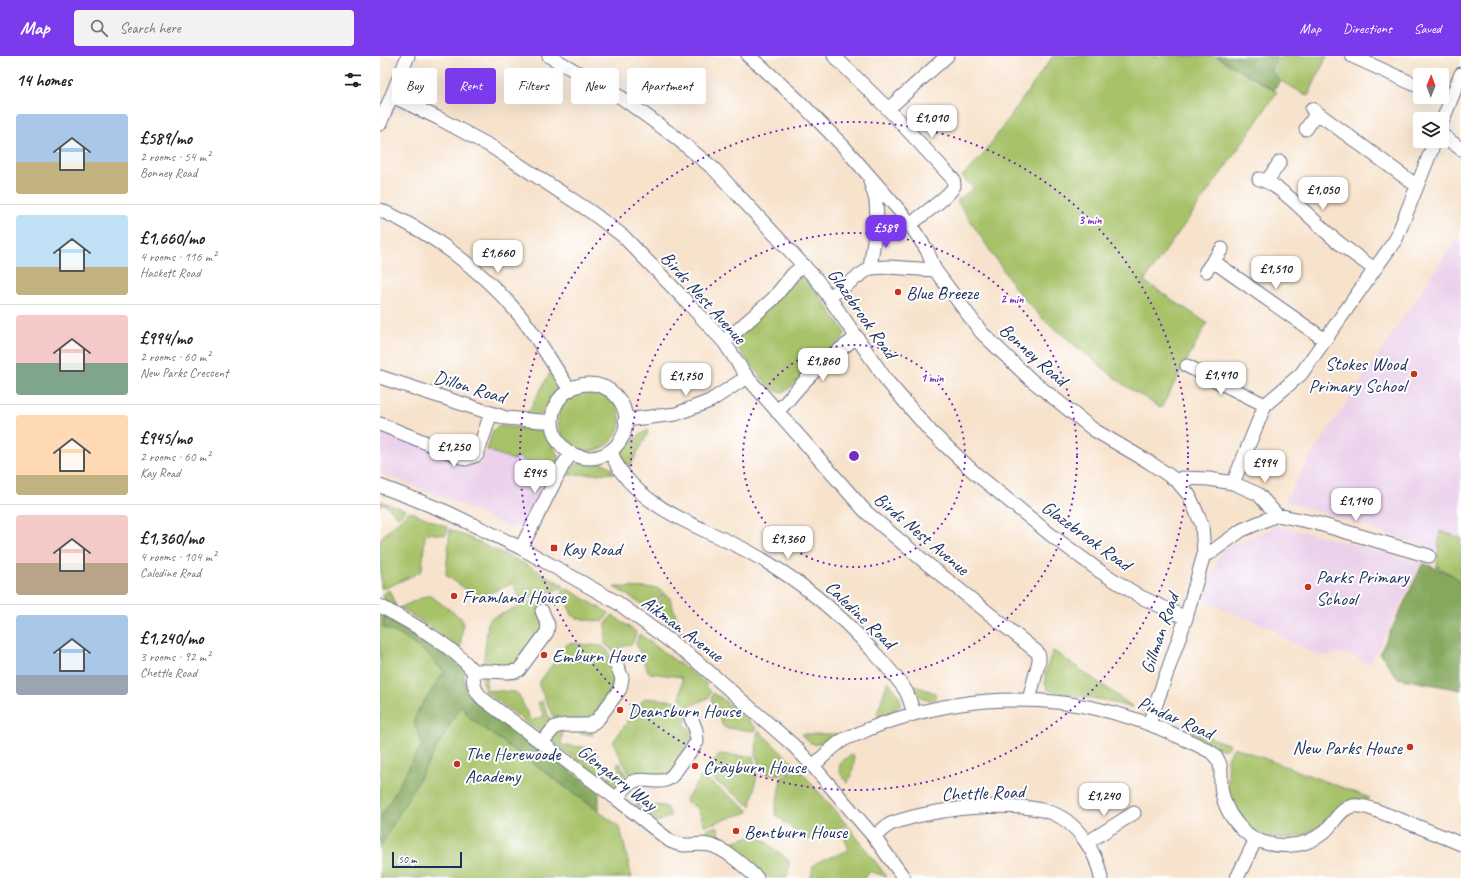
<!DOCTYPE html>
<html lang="en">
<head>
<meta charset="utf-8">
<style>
  :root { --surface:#fff; --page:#f2f2f2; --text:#222; --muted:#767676; --line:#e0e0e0; --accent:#7c3aed }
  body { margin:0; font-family:Caveat,sans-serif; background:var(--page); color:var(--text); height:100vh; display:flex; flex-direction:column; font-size:15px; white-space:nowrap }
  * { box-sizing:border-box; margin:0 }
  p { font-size:13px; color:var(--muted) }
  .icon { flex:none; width:22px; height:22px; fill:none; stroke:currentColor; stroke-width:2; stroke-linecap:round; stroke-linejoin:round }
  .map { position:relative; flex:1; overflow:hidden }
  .details { display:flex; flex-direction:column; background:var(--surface); width:380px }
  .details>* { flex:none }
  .guide { position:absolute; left:12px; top:12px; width:380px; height:36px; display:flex; gap:8px }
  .needle { width:26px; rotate:1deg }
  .tools { position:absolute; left:1033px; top:12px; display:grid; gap:8px }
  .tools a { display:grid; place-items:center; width:36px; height:36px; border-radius:4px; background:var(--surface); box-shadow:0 4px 16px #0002; font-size:20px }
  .scale { position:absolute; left:12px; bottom:10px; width:70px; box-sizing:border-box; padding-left:4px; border:2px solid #1b2f5e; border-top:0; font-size:11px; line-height:14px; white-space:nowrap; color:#1b2f5e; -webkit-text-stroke:3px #fff; paint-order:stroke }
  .price { position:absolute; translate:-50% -34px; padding:0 9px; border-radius:8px; background:#fff; color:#222; font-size:13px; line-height:26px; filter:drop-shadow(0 1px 2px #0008) }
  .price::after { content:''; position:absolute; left:50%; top:24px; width:12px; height:9px; margin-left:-6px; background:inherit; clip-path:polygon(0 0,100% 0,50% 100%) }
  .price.on { background:var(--accent); color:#fff }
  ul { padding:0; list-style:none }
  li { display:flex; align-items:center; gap:12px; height:100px; padding:0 16px }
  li+li { border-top:1px solid var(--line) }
  li span { display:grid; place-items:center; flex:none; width:112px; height:80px; border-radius:4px; color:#555 }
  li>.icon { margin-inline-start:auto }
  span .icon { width:48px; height:48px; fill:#fffc; stroke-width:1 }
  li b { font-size:17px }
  h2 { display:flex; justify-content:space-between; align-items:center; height:48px; padding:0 16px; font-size:17px }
  .chip { padding:0 14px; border-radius:4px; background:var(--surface); box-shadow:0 4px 16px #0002; font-size:14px; line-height:36px }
  .chip.on { background:var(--accent); color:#fff }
  header { display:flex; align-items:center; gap:24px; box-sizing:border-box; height:56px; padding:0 20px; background:var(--accent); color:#fff }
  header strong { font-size:19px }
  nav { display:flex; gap:22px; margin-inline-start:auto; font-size:14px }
  .search { width:280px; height:36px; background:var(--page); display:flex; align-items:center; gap:10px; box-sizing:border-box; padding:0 14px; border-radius:4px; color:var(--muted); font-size:15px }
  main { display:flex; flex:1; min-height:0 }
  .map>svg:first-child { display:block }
</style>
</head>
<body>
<header>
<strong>Map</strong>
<div class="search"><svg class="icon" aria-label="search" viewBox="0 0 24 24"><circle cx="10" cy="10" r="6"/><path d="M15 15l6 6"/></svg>Search here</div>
<nav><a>Map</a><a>Directions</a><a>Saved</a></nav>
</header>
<main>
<section class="details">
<h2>14 homes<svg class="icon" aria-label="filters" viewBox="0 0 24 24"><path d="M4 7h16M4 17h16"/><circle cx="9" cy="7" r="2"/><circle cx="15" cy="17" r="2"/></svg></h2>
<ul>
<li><span style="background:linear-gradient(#a9c7e8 60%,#c2b280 0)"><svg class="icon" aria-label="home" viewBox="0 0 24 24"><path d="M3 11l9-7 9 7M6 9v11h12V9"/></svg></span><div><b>£589/mo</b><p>2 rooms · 54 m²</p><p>Bonney Road</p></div></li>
<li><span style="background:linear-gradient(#bfe0f5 65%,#c2b280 0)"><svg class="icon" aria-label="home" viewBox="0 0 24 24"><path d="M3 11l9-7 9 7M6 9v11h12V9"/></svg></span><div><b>£1,660/mo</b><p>4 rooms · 116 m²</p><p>Hackett Road</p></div></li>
<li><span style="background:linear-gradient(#f6c9c9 60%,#7fa58c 0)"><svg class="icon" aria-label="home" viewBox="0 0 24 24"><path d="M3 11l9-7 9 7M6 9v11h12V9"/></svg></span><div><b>£994/mo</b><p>2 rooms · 60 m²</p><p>New Parks Crescent</p></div></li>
<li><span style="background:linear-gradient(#ffd9b3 75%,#c2b280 0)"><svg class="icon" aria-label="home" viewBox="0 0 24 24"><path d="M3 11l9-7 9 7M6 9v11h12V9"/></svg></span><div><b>£945/mo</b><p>2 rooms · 60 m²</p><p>Kay Road</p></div></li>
<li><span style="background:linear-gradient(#f6c9c9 60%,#b9a48a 0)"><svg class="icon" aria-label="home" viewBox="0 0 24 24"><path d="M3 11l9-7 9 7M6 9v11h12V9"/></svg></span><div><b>£1,360/mo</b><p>4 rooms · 104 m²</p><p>Caledine Road</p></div></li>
<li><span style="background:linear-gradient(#a9c7e8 75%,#9aa5b1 0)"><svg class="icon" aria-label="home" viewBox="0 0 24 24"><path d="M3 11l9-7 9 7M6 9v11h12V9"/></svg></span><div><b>£1,240/mo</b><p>3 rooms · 92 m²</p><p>Chettle Road</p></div></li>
</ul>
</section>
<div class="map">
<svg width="1081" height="822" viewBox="0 0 1081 822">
  <rect width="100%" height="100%" fill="#fff"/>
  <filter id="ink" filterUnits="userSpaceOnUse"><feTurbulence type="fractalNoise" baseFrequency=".025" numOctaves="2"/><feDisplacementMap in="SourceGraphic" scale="8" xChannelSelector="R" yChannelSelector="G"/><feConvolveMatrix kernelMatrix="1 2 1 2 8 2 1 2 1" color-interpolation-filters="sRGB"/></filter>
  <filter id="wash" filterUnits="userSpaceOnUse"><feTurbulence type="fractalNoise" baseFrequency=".012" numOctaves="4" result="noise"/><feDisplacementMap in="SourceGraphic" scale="16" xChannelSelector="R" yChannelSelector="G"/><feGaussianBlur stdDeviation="0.9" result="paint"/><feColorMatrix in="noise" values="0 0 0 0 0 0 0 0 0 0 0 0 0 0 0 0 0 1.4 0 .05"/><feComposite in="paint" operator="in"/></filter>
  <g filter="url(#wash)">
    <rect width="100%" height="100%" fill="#f7e2cb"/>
    <path fill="#ebd1eb" d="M1076 183 1081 187V482L1060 475 1058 494 905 445 927 406Z
      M0 368 101 409 107 394 133 404 136 400 170 418 143 468 138 471H129L61 440 0 417Z
      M898 470 945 481 1043 507 1036 518 1004 582 989 608 965 597 940 600 901 581 896 574 823 545 841 494Z"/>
    <path fill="#a7c269" stroke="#617864" d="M673 0H835L897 36 849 106 764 225 827 267 781 352 744 329 662 262 637 235 577 145 593 132 582 120 602 100Z
      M906 0H947L928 40 895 22 898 3Z
      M422 222H427L465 276C463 286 455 289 448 294 434 305 423 320 410 332 407 335 403 336 399 336L389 331 361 297 358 292 359 280 413 226Z
      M170 317 178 329 175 337 170 345 167 353 164 357 159 359 147 358Z
      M178 364a31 31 0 1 1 62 0a31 31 0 1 1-62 0Z
      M120 370 159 374 167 378 178 400V405L170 418 136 400 134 404 107 394 113 374Z
      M268 374 267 379 249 412 245 408 241 399V395L246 387Z
      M221 406 229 410 234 417 189 419C194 405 199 408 211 408 214 408 218 407 221 406Z
      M0 445 26 454 18 461 6 449 3 448 0 451Z
      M29 455 67 471V477L65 479 47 477 45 479 42 514 40 516 6 532H1L0 483Z
      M70 473 147 509 183 529V531L156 542H148L141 545 134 529 131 528 99 541 96 540 67 520 66 517Z
      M1060 475 1081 482V527L1074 520 1057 511Z
      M234 531 277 532 284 537 271 554Z
      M186 532 229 557 223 566 196 562 192 559 181 535Z
      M9 534 16 550H15L4 543 2 540 3 538Z
      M285 538 289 540 302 577 274 556Z
      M46 540H51L81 562 83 566 80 595C61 579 41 564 19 552Z
      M149 546H156L166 569 136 611H103L108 566 110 563Z
      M0 558 4 560 3 571 22 580 49 599 64 616 38 655 34 665 42 688 0 763Z
      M232 559 256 576 253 587 233 595 225 588 226 568Z
      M259 578 327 628 325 630 331 635 328 642 308 651 300 643 302 623 301 621 270 617 268 615 256 588Z
      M190 587 222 590 229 596 233 605 230 612 237 615 238 623 215 662 176 667 159 630V627L186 589Z
      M674 595 752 650V652L728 645 670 635C659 625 669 608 672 596Z
      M104 617 135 618 136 625 126 624V620L107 618 106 634 135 636 139 639 151 665 164 660 158 647 162 645 172 668 166 675 159 676 106 636 104 632 102 621Z
      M508 625C526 648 526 651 498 661L497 657Z
      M536 630 555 637 556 643C542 646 541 642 533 631Z
      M333 637 338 641 339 640 377 673 375 675 346 672 343 670 331 643Z
      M266 642 297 645 306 655 308 661 304 669 313 675 314 678 290 718 251 722 233 686 263 644Z
      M81 649 90 662 240 771 252 822H0V791Z
      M789 666 850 689 846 693H841L789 668Z
      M187 671 207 673 211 672 213 679H212L201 678V675L183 673 181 689 211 692 215 694 227 721 240 716 237 709 240 707 247 722V725L244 726 240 732H233L172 685 171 682C173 674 180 672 187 671Z
      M379 675 417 711C406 721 394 719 381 717L376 699 377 677Z
      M421 678H457C440 688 436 695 421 678Z
      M854 691 990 742 987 744C981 743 975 742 969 744 959 748 953 757 946 764 927 783 896 789 873 773 860 764 851 751 848 736 847 727 849 719 848 711 848 708 847 708 847 705 848 700 851 695 854 691Z
      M340 698 373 701 377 719 371 750 324 717Z
      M473 698C476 705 472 722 467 727 455 712 457 707 473 698Z
      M420 714 467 769 427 784 424 783 396 759 395 756 401 722Z
      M322 720 368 754V756L325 770 316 749 312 750 310 746 307 747 306 743Z
      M256 746 269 747V749L285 750 287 751 291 760 278 766 256 748Z
      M337 770 343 786 331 782 325 774Z
      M469 771 507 821 489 815 485 822H431L433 810 436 807 469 794 462 775Z
      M374 779H378L408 804 409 808 407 822H388L346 788Z"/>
    <path fill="#85a85d" stroke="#506c5e" d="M837 0H897L893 16 900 25 894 34Z
      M1043 507 1074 520 1081 526V634L1017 622 1000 597Z
      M4 560 37 576 85 614 84 621 88 639 219 736V755L90 662 81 649 0 791V763L42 688 34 665 38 655 64 616 49 599 22 580 3 571Z"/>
  </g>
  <g filter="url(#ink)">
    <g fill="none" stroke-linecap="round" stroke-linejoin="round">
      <g stroke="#686e84" stroke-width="15">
        <path id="minor" d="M169 0 242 42 294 80 334 113 437 224 507 325 551 376 595 417 671 479 721 516 761 541 806 562
          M368 0 382 11 420 46 464 91 525 161 547 194 555 214 602 277 650 323 714 374 769 406 797 425 809 439 822 469 824 498 806 562 769 668
          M454 0 508 53 573 123C574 126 574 127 574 130 571 139 539 161 531 168
          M972 0 1040 31
          M12 40 58 62 112 91 211 156 243 180 310 249 344 286 367 321 486 456 545 506 657 596 659 600V605L649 644
          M508 53 567 0
          M932 53 1037 130
          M1062 66 1081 18
          M0 68 28 0
          M926 73 937 57
          M1062 79 1081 93
          M879 123C900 127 935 167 953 182 966 193 981 203 994 213
          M887 125 900 106
          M0 154C51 176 100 213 136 255 157 279 172 308 190 334
          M833 205 945 284
          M490 212 508 211 555 214
          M826 215 842 193
          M449 241 490 212 497 164 496 144 490 125
          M344 286 393 243 413 218 424 209
          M807 310 885 349
          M0 321 126 362 161 365H172
          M172 365a37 37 0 1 1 74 0a37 37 0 1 1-74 0Z
          M397 356C406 347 412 339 420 330 436 312 457 295 477 281
          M245 364 296 358 330 345 367 321
          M0 368 86 403 97 399 111 357
          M231 395C233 401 236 408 240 414 271 458 326 472 371 497 417 522 456 554 491 593 502 605 514 618 524 632 529 639 531 649 534 657
          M797 425 802 422 829 423 853 427 878 438 897 459 936 467 1049 500
          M853 427 885 349 921 318 1016 183 1055 85
          M0 430 37 444 69 457 141 492 238 547 313 602 413 689 433 710 494 781 524 822
          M141 492 183 409 191 398
          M824 498 830 497 862 474 897 459
          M0 550C31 567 71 588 93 615 93 628 94 634 103 643L237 743 290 785C306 793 314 786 329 789 345 792 365 811 377 822
          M93 615C107 613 126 619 139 614L167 576 168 569 162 555
          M162 686 175 671 184 669H210L218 663 240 633 242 622 235 605
          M433 710C443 701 452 691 463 684 468 681 475 679 480 677 493 671 506 666 520 662 611 633 708 639 795 679 807 684 819 689 831 696 847 710 838 720 842 737 845 752 854 766 865 776 886 794 923 794 944 776 955 767 961 748 979 750 988 750 999 756 1008 759 1032 768 1057 778 1081 788
          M237 743C241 737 245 730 252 726 265 720 281 731 292 720L317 686 316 674 311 662
          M494 781C500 776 506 769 513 767 553 753 632 743 672 757 697 766 717 797 721 822
          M708 786 754 757
          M857 822 876 783"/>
      </g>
      <use href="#minor" stroke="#fff" stroke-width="13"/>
    </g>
  </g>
  <g fill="none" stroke="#7b2cbf" stroke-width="2" stroke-dasharray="2 4">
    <circle cx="474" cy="400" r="111"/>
    <circle cx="474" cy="400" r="223"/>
    <circle cx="474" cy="400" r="334"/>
  </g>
  <g fill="#c8321e" stroke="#fff" stroke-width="1.5">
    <circle cx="518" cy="236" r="4"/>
    <circle cx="1034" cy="318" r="4"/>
    <rect x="170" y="488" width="8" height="8" rx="2"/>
    <circle cx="928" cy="531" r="4"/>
    <circle cx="74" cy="540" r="4"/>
    <circle cx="164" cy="599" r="4"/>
    <circle cx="240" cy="654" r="4"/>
    <circle cx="1030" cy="691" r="4"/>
    <circle cx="77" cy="708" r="4"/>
    <circle cx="315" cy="710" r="4"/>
    <circle cx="356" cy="775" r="4"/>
  </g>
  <g text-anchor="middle" stroke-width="4" stroke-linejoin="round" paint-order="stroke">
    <g font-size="19" fill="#1b2f5e" stroke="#fff" text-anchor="start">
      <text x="526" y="243">Blue Breeze</text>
      <text x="1026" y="314" text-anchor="end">Stokes Wood<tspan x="1026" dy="22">Primary School</tspan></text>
      <text x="182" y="499">Kay Road</text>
      <text x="936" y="527">Parks Primary<tspan x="936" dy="22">School</tspan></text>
      <text x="82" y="547">Framland House</text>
      <text x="172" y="606">Emburn House</text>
      <text x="248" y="661">Deansburn House</text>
      <text x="1022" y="698" text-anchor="end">New Parks House</text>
      <text x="85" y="704">The Herewoode<tspan x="85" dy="22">Academy</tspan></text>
      <text x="323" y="717">Crayburn House</text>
      <text x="364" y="782">Bentburn House</text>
    </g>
    <g font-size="19" fill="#1b2f5e" stroke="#fff">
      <text transform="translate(324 241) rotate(48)" y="7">Birds Nest Avenue</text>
      <text transform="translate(483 257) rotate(55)" y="7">Glazebrook Road</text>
      <text transform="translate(654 298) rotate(42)" y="7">Bonney Road</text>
      <text transform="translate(90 330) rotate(17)" y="7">Dillon Road</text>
      <text transform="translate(542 477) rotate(40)" y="7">Birds Nest Avenue</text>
      <text transform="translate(707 479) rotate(36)" y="7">Glazebrook Road</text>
      <text transform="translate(481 558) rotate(44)" y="7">Caledine Road</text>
      <text transform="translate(303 572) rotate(37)" y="7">Aikman Avenue</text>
      <text transform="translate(779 577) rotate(-71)" y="7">Gillman Road</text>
      <text transform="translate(796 661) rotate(24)" y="7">Pindar Road</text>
      <text transform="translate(238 721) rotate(38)" y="7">Glengarry Way</text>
      <text transform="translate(603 736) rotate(-2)" y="7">Chettle Road</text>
    </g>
  </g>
  <circle cx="474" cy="400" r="6" fill="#7b2cbf" stroke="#fff" stroke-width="2"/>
  <g font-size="12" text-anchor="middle" font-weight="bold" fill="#7b2cbf" stroke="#fff" stroke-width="4" stroke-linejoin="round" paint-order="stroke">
    <text x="710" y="168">3 min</text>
    <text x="632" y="247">2 min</text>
    <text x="552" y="326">1 min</text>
  </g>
</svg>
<div class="tools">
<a><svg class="needle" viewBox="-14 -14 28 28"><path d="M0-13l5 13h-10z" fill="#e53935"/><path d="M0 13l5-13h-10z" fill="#767676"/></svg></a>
<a><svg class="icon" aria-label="layers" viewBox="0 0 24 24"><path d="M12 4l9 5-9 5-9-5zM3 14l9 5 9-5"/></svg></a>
</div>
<div class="scale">50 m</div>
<b class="price" style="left:552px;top:83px">£1,010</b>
<b class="price" style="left:943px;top:155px">£1,050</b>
<b class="price on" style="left:506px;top:193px">£589</b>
<b class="price" style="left:118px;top:218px">£1,660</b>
<b class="price" style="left:896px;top:234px">£1,510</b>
<b class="price" style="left:443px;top:326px">£1,860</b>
<b class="price" style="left:841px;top:340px">£1,410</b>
<b class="price" style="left:306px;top:341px">£1,750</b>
<b class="price" style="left:74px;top:412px">£1,250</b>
<b class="price" style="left:885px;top:428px">£994</b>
<b class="price" style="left:155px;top:438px">£945</b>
<b class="price" style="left:976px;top:466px">£1,140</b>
<b class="price" style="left:408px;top:504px">£1,360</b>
<b class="price" style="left:724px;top:761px">£1,240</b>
<div class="guide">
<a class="chip">Buy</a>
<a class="chip on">Rent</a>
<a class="chip">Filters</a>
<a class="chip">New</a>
<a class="chip">Apartment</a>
</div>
</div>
</main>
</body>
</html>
